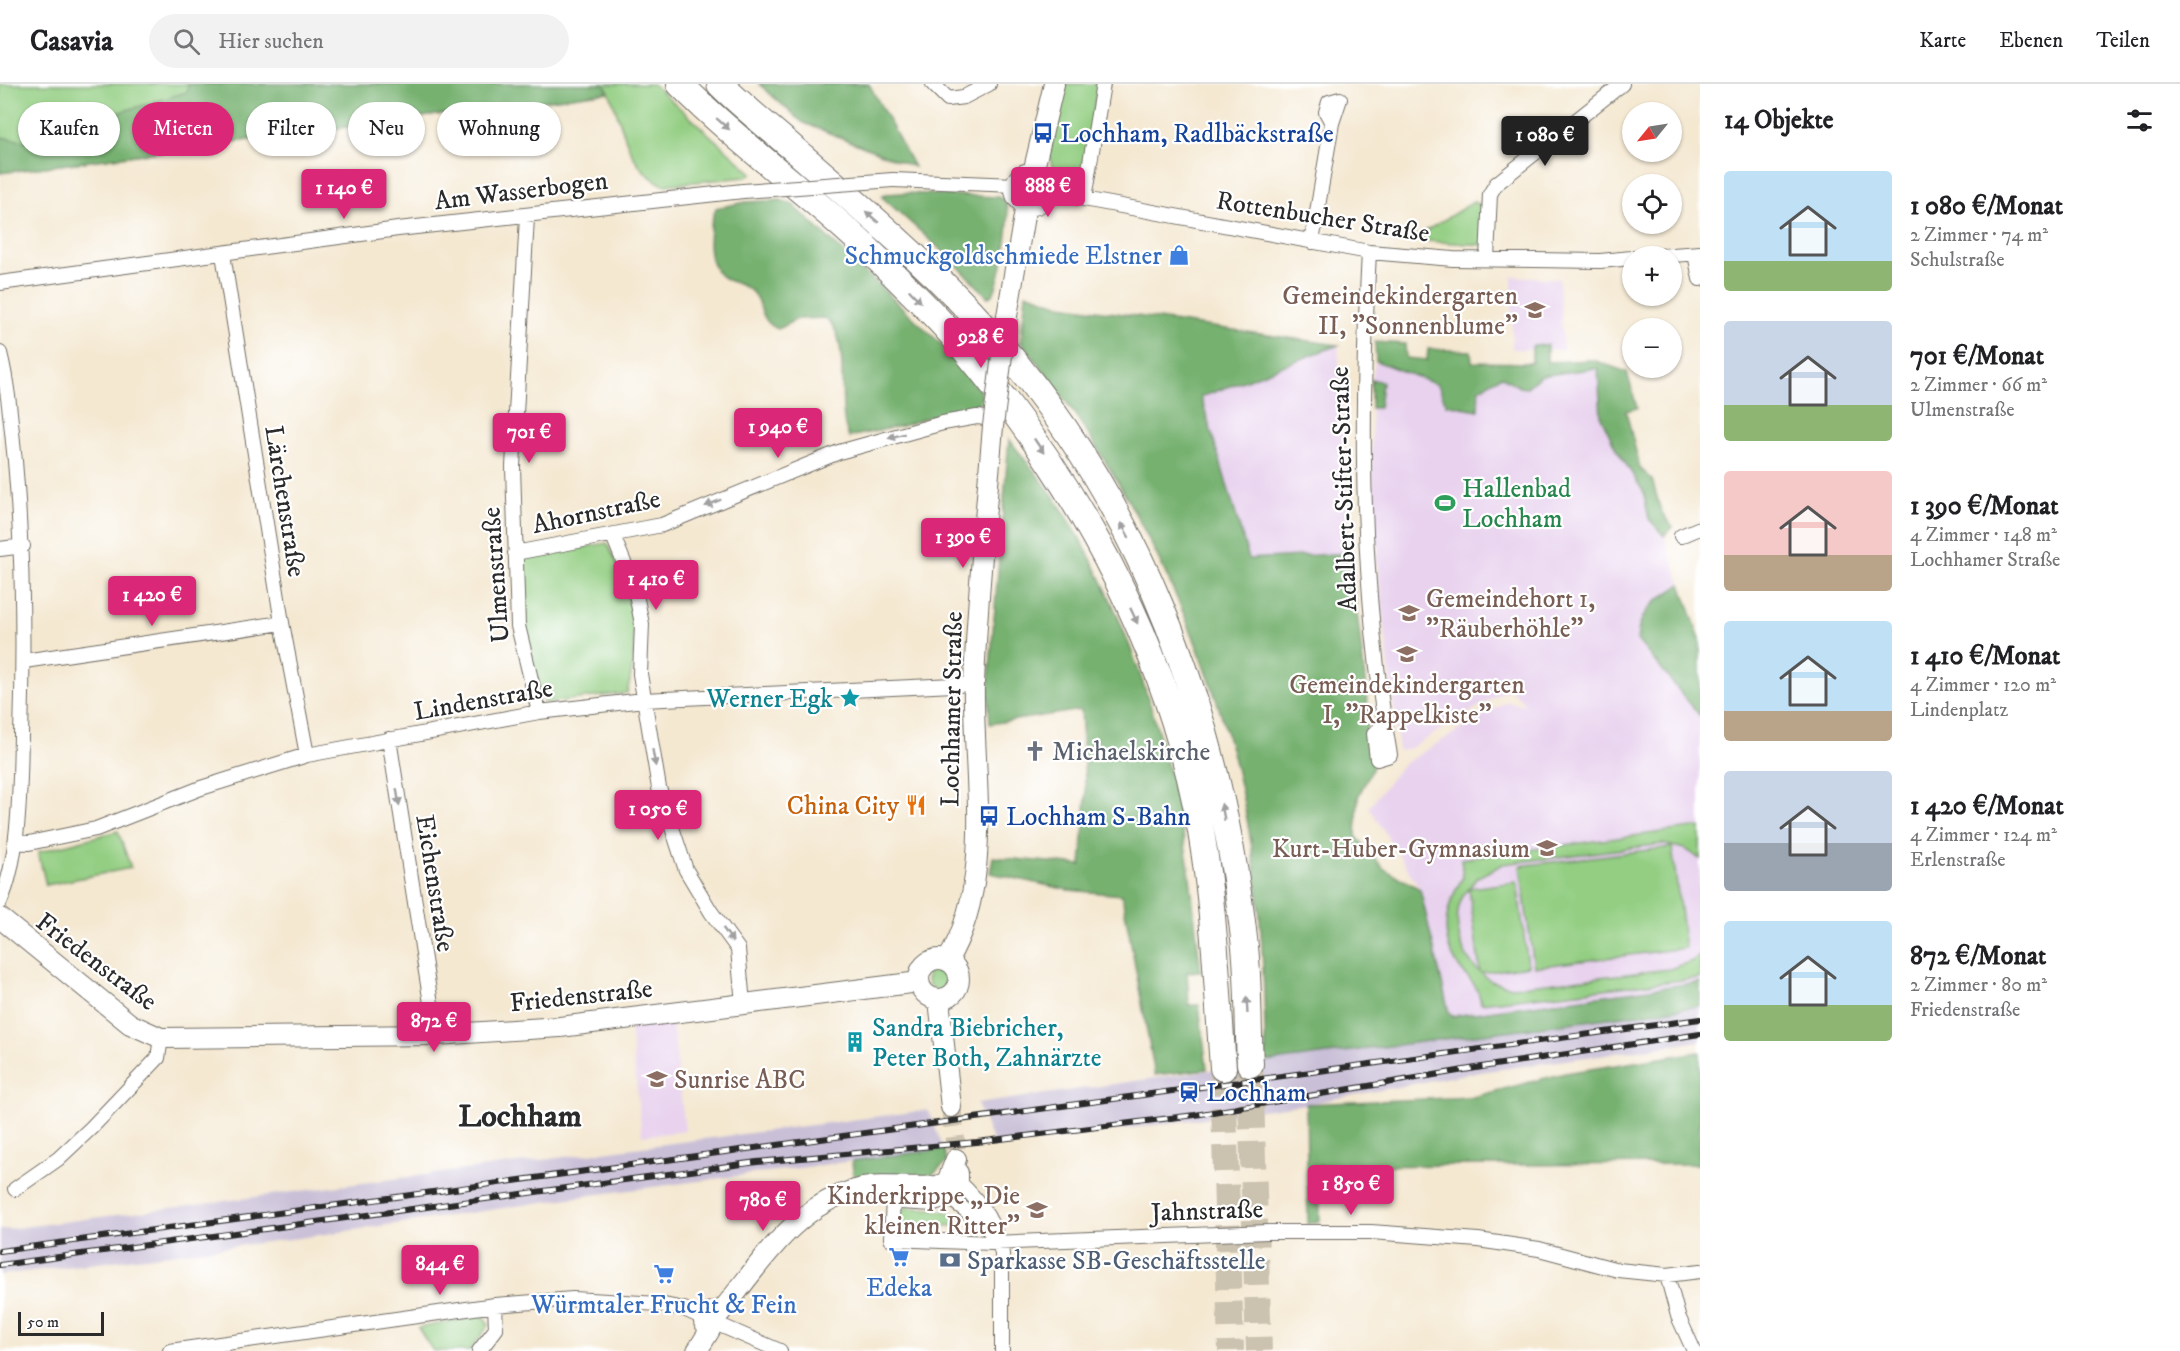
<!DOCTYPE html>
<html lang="de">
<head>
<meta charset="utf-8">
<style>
  :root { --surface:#fff; --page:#f2f2f2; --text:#202124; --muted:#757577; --line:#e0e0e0; --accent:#db2777 }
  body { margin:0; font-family:"IM FELL DW Pica",serif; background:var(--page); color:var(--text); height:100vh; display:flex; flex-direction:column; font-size:22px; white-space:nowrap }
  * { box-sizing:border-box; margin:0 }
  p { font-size:20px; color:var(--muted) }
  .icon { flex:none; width:33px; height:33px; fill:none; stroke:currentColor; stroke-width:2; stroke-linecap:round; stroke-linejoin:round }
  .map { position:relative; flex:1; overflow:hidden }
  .details { display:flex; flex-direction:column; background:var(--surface); width:480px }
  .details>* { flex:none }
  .hud { position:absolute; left:18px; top:18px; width:570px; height:54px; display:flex; gap:12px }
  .needle { width:39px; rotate:240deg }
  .controls { position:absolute; left:1622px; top:18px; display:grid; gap:12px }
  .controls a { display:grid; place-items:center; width:60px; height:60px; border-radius:50%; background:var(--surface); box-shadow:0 2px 4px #0004; font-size:30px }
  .scale { position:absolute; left:18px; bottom:15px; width:86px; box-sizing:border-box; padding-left:6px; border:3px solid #2b2b2b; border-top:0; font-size:16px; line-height:21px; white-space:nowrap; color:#2b2b2b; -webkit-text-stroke:4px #fff; paint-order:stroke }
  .price { position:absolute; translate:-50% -51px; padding:0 14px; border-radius:6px; background:var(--accent); color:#fff; font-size:20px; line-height:39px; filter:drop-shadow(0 2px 3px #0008) }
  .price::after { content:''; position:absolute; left:50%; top:36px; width:18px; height:14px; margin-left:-9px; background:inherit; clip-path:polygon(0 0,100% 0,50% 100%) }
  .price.on { background:#222; color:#fff }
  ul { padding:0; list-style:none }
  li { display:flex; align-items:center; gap:18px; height:150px; padding:0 24px }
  li span { display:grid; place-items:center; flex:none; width:168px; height:120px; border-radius:6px; color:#555 }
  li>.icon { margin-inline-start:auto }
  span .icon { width:72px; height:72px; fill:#fffc; stroke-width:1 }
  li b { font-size:26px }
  h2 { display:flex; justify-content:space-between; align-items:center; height:72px; padding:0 24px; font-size:26px }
  .chip { padding:0 21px; border-radius:27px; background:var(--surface); box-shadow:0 2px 4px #0004; font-size:21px; line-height:54px }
  .chip.on { background:var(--accent); color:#fff }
  header { display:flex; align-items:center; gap:36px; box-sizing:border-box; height:84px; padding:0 30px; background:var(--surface); border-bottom:2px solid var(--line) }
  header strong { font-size:28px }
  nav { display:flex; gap:33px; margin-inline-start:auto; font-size:21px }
  .search { width:420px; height:54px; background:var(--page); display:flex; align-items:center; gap:15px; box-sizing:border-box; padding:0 21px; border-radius:33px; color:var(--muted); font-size:22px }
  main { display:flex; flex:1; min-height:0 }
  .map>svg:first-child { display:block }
</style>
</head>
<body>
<header>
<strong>Casavia</strong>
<div class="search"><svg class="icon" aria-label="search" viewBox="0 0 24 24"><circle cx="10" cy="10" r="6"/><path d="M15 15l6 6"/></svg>Hier suchen</div>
<nav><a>Karte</a><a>Ebenen</a><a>Teilen</a></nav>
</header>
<main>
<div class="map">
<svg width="1700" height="1267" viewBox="0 0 1700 1267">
  <rect width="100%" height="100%" fill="#fff"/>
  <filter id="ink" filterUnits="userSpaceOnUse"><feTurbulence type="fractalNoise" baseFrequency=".0167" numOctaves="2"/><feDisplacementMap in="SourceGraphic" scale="12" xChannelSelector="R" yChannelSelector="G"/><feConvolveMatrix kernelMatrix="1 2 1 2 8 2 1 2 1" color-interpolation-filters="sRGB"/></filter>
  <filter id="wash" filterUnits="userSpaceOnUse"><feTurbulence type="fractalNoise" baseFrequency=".008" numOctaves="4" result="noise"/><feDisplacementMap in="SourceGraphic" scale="24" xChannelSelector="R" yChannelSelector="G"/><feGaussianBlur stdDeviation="1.35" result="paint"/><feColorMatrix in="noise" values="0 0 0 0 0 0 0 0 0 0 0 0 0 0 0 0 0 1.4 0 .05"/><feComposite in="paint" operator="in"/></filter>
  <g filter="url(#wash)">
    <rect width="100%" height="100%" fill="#f4e8d1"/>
    <path fill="#e8d2ee" d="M1512 192 1559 195 1563 266 1512 265Z
      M1338 261 1350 469 1249 475 1201 313Z
      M1376 277 1438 301 1478 325 1479 305 1501 292 1519 303 1540 292 1598 284 1601 334 1616 365 1643 408 1649 435 1664 452 1681 500 1651 521 1637 556 1700 632V898L1453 932 1449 929 1420 805 1369 723 1403 680 1506 618 1527 621 1509 604 1409 665 1399 667 1376 472 1379 465 1373 447 1371 295Z
      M672 938 685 1047 642 1052 630 943Z"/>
    <path fill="#c9bfd7" d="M1700 922V957L1466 990 1306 1020 995 1063 977 1020 1266 978Z
      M928 1026 944 1065 584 1112 299 1154 0 1191V1146Z"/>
    <path fill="#93ce82" stroke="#5f7c56" stroke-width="1.5" fill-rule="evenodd" d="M0 0H653L752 89 746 93 664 101C626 84 624 42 609 8L0 89Z
      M1066 0H1098L1081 97 1060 94 1053 85 1049 71Z
      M1473 118 1484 122 1482 161 1411 156Z
      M607 459C632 507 642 556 627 609L544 619 524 544 523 474Z
      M1700 743V775L1685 765 1663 760 1503 780 1478 793 1469 804 1517 798 1528 882 1481 889 1491 897 1512 903 1670 885 1692 877 1700 871V894L1481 919C1477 901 1475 902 1463 888 1438 858 1444 824 1463 793L1461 775ZM1469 805 1480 888C1458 873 1448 823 1469 805Z
      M118 747 131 784 46 801 38 768Z
      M1672 763 1685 864 1534 883 1520 782Z
      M927 894a12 12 0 1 1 24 0a12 12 0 1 1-24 0Z
      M899 1123 934 1125 959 1131 953 1142 912 1141 911 1149 898 1148Z
      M483 1231 489 1241 469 1267H433L418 1244Z"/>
    <path fill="#76b170" stroke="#506e4e" stroke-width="1.5" d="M188 0H604L609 8 0 89V53L24 57 187 8Z
      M759 0H869L914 83 802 38Z
      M903 109 998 113 1004 116C1015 130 1000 195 993 211L988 213 951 175 882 113 885 110Z
      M780 116 792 120 939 258 981 308 982 314 979 320 968 326 935 331 902 342 849 353C834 323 854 254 825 234L797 235 778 245C760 238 763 221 752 208 746 201 732 199 724 194 703 180 708 144 716 124L746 118Z
      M1026 209 1061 221 1338 261 1201 313 1249 475 1350 469 1369 630 1366 649 1374 681 1358 713 1356 752 1384 785 1420 805 1449 929 1453 932 1700 898V922L1266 978C1264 907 1263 836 1252 765 1226 587 1134 397 1021 258Z
      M1375 258 1405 260 1406 274 1427 276 1428 265 1471 267 1472 278 1532 279V262L1547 261V278L1593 276 1627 288 1637 324 1626 327 1640 384 1652 396 1661 427 1672 443 1664 452 1649 435 1643 407 1616 365 1601 333 1598 284 1540 292 1526 304 1519 303 1501 292 1479 305 1478 326 1446 320 1438 301 1376 277Z
      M1371 295 1382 298 1379 324H1371Z
      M1009 355C1024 376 1042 395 1056 416 1124 517 1168 659 1188 778 1193 814 1196 850 1201 887L1187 888 1189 921H1199L1207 985 1155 991 1122 811 1068 806 990 789 993 773 1081 781 1086 713 1081 626 990 640 988 607Z
      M1681 500 1700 555V632L1637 556C1639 524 1657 517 1681 500Z
      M1700 968V1080L1319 1082 1320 1137 1308 1140 1306 1020 1473 1013 1565 989Z
      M944 1065 947 1078 930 1092H870L854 1097 852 1077Z"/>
  </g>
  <g filter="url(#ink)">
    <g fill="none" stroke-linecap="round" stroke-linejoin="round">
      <path stroke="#ccc2b0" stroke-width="20" stroke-dasharray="20 10" stroke-linecap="butt" d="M951 1023 956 1065"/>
      <path stroke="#ccc2b0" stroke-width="26" stroke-dasharray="26 13" stroke-linecap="butt" d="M1250 980 1259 1267
        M1223 984 1231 1267"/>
      <g stroke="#716d65" stroke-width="16">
        <path id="street" d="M933 0 948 15 964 13 989 0
          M893 96 1015 101
          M1046 108 1369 168 1453 175 1600 177 1632 174
          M1084 115 1103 0
          M527 133 513 383 518 542 539 628
          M1312 158 1332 39 1340 15 1329 18 1326 28 1332 39
          M1369 168C1360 339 1360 501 1390 671L1377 675 1374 650 1384 641
          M223 170 282 539 307 671
          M1695 170 1700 195
          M1659 172 1700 169
          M1487 175 1490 110 1496 100 1622 0
          M0 199 398 145 743 107
          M0 269C9 305 11 341 15 377 23 469 24 559 21 651 20 699 20 775 0 818
          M613 452 635 505 642 540 640 590 659 704 686 786 711 828 738 865 743 920
          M1681 452 1700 444
          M0 465 23 462
          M515 469 662 441 839 368 943 339 977 333 994 335
          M24 577 282 539
          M389 655 436 951
          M15 758 29 759 96 745 201 704 307 671 539 628 644 616 974 600
          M15 1105 58 1075 91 1044 158 974 161 954
          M893 1115 891 1155 992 1159 1268 1148H1371L1478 1156 1539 1165 1618 1186 1667 1191 1700 1187
          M1000 1157 981 1138 948 1113 947 1098H959C981 1118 996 1141 1002 1170V1267
          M1667 1191 1678 1232 1694 1267
          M722 1242 780 1267
          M170 1267 495 1221 573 1215 659 1220 684 1225 704 1234
          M479 1267 496 1245 495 1221"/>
      </g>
      <g stroke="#716d65" stroke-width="22">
        <path id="secondary" d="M1033 89 1054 0
          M1015 105a16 16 0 1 1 32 0a16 16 0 1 1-32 0Z
          M1007 232 1026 120
          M0 834 130 940 161 954 436 951 560 943 919 898
          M919 895a20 20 0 1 1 40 0a20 20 0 1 1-40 0Z
          M947 877C996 796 972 690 974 600 977 514 986 428 993 342
          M939 916 951 1023
          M901 1115 933 1117 948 1113 958 1100V1089
          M720 1229C758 1183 796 1119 859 1105 883 1099 912 1105 937 1102L947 1098 956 1075
          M710 1246 704 1238 707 1229 716 1227 720 1229
          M697 1267 710 1246"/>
      </g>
      <g stroke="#716d65" stroke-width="28">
        <path id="highway" d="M680 0C745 66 822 118 887 184 911 208 938 233 960 260 1084 406 1178 581 1205 773 1215 843 1218 914 1223 984
          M720 0C743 23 770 44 795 66 855 118 915 169 970 227 1137 403 1219 626 1245 863 1249 902 1248 941 1250 980"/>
      </g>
      <use href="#street" stroke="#fff" stroke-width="14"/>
      <use href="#secondary" stroke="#fff" stroke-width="20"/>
      <use href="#highway" stroke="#fff" stroke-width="26"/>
      <g stroke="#2b2b2b" stroke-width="6">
        <path id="rail" d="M0 1167 1700 935
          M0 1181 757 1078 977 1058 1195 1031 1488 982 1700 950"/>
      </g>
      <use href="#rail" stroke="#fff" stroke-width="4" stroke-dasharray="11" stroke-linecap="butt"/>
      <g stroke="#716d65" stroke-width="16" stroke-linecap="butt">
        <path id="street-bridge" d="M743 107 893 96"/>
      </g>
      <g stroke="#716d65" stroke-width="22" stroke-linecap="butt">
        <path id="secondary-bridge" d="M993 342 1007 232"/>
      </g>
      <use href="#street-bridge" stroke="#fff" stroke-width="14"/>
      <use href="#secondary-bridge" stroke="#fff" stroke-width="20"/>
    </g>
    <defs><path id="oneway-solid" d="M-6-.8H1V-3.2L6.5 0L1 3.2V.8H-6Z" transform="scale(1.5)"/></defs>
    <g fill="#a0a0a0">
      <use href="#oneway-solid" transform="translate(723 40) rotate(41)"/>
      <use href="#oneway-solid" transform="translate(872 133) rotate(-139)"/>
      <use href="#oneway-solid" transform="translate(915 212) rotate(46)"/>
      <use href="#oneway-solid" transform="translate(896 352) rotate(165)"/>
      <use href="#oneway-solid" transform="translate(1039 362) rotate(56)"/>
      <use href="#oneway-solid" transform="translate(713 419) rotate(157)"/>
      <use href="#oneway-solid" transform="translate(1125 446) rotate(-119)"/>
      <use href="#oneway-solid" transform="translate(1134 532) rotate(65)"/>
      <use href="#oneway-solid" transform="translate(654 674) rotate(80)"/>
      <use href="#oneway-solid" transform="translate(398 713) rotate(81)"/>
      <use href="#oneway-solid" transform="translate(1223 728) rotate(-101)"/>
      <use href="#oneway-solid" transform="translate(728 851) rotate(54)"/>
      <use href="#oneway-solid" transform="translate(1247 921) rotate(-93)"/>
    </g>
  </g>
  <defs>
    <g id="bus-bare" transform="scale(1.62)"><path d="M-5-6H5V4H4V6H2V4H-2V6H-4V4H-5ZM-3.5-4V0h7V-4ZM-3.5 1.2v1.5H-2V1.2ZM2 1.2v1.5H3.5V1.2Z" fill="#1a4fb4" stroke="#fff" stroke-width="2.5" paint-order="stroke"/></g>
    <g id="shop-bare" transform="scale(1.62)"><path d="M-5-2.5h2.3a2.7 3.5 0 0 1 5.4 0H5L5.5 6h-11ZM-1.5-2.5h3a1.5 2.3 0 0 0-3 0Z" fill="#3f7fe0" stroke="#fff" stroke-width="2.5" paint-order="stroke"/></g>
    <g id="school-bare" transform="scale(1.62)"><path d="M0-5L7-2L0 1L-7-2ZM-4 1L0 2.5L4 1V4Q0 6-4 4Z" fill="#8d6e63" stroke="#fff" stroke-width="2.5" paint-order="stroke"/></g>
    <g id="stadium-bare" transform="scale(1.62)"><path d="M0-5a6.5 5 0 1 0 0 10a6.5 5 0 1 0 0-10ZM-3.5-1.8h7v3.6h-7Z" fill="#2e9e5b" stroke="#fff" stroke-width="2.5" paint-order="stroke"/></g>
    <g id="sight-bare" transform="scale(1.62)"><path d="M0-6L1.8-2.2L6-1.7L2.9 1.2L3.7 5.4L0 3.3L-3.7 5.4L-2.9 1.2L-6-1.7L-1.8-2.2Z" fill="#0f9aa8" stroke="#fff" stroke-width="2.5" paint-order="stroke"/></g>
    <g id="church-bare" transform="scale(1.62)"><path d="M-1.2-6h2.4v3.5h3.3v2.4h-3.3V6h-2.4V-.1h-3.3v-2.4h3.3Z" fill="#6b7280" stroke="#fff" stroke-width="2.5" paint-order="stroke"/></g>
    <g id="restaurant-bare" transform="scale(1.62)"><path d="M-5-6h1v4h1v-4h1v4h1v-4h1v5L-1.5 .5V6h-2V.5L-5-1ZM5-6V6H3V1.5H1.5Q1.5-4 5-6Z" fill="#e8710a" stroke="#fff" stroke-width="2.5" paint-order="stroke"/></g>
    <g id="building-bare" transform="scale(1.62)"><path d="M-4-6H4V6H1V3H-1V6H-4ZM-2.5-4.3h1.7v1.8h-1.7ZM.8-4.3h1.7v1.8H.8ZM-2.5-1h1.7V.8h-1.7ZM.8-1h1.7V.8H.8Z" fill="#0f9aa8" stroke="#fff" stroke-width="2.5" paint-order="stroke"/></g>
    <g id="station-bare" transform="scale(1.62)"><path d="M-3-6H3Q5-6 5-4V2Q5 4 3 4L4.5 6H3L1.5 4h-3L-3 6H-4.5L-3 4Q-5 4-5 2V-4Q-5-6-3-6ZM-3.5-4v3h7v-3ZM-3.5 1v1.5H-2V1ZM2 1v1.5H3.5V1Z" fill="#1a4fb4" stroke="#fff" stroke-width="2.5" paint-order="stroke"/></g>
    <g id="supermarket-bare" transform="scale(1.62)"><path d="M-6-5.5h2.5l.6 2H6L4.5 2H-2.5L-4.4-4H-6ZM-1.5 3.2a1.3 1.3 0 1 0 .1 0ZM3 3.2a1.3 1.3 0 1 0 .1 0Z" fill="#3f7fe0" stroke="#fff" stroke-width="2.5" paint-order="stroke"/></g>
    <g id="bank-bare" transform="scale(1.62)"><path d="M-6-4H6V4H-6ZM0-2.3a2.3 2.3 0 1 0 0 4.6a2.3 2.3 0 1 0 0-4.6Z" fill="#5c6f8a" stroke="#fff" stroke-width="2.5" paint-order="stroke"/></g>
  </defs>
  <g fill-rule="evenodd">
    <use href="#bus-bare" x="1043" y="49"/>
    <use href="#shop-bare" x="1179" y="171"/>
    <use href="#school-bare" x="1535" y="226"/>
    <use href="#stadium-bare" x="1445" y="419"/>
    <use href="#school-bare" x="1409" y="529"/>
    <use href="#school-bare" x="1407" y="570"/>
    <use href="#sight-bare" x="850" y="614"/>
    <use href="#church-bare" x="1035" y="667"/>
    <use href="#restaurant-bare" x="916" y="721"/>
    <use href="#bus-bare" x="989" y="732"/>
    <use href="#school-bare" x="1547" y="764"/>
    <use href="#building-bare" x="855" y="958"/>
    <use href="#school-bare" x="657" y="995"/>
    <use href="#station-bare" x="1189" y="1008"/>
    <use href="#school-bare" x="1037" y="1126"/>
    <use href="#supermarket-bare" x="899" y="1173"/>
    <use href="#bank-bare" x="950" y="1176"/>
    <use href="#supermarket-bare" x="664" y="1190"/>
  </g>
  <g text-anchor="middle" stroke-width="4.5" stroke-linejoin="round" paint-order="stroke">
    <g font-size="26" fill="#164399" stroke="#fff" text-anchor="start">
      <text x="1060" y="58">Lochham, Radlbäckstraße</text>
      <text x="1006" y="741">Lochham S-Bahn</text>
      <text x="1206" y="1017">Lochham</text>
    </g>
    <g font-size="26" fill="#2b2b2b" stroke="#fff">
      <text transform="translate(521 106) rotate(-7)" y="9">Am Wasserbogen</text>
      <text transform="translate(1323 132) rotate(9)" y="9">Rottenbucher Straße</text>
      <text transform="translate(1343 405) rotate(-92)" y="9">Adalbert-Stifter-Straße</text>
      <text transform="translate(286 417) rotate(81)" y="9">Lärchenstraße</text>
      <text transform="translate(596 427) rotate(-12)" y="9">Ahornstraße</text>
      <text transform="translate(495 491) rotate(-94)" y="9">Ulmenstraße</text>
      <text transform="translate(483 615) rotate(-10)" y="9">Lindenstraße</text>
      <text transform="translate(951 625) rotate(-89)" y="9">Lochhamer Straße</text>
      <text transform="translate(436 799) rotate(81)" y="9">Eichenstraße</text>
      <text transform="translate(97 877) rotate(37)" y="9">Friedenstraße</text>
      <text transform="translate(581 911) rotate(-6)" y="9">Friedenstraße</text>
      <text transform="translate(1207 1126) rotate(-2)" y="9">Jahnstraße</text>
    </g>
    <g font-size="26" fill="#366cbe" stroke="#fff">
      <text x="1162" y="180" text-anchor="end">Schmuckgoldschmiede Elstner</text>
      <text x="899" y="1212">Edeka</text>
      <text x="664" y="1229">Würmtaler Frucht &amp; Fein</text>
    </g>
    <g font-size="26" fill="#785e54" stroke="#fff" text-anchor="end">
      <text x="1518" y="220">Gemeindekindergarten<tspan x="1518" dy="30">II, "Sonnenblume"</tspan></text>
      <text x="1426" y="523" text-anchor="start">Gemeindehort 1,<tspan x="1426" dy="30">"Räuberhöhle"</tspan></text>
      <text x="1407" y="609" text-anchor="middle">Gemeindekindergarten<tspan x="1407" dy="30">I, "Rappelkiste"</tspan></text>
      <text x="1530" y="773">Kurt-Huber-Gymnasium</text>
      <text x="674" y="1004" text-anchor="start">Sunrise ABC</text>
      <text x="1020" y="1120">Kinderkrippe „Die<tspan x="1020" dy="30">kleinen Ritter"</tspan></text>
    </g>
    <g font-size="26" fill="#27864d" stroke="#fff" text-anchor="start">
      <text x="1462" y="413">Hallenbad<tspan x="1462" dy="30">Lochham</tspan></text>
    </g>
    <g font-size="26" fill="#0d838f" stroke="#fff" text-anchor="end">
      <text x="833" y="623">Werner Egk</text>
      <text x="872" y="952" text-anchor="start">Sandra Biebricher,<tspan x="872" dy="30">Peter Both, Zahnärzte</tspan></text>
    </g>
    <g font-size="26" fill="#5b616d" stroke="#fff" text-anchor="start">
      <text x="1052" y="676">Michaelskirche</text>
    </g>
    <g font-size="26" fill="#c56008" stroke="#fff" text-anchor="end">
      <text x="899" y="730">China City</text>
    </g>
    <g font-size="26" fill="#4e5e75" stroke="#fff" text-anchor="start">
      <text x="967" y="1185">Sparkasse SB-Geschäftsstelle</text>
    </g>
    <g font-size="32" font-weight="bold" fill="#2b2b2b" stroke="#fff">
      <text x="520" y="1042">Lochham</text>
    </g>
  </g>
</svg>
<div class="controls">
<a><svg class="needle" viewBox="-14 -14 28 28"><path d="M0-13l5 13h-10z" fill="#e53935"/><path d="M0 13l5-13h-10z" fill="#757577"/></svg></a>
<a><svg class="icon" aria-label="locate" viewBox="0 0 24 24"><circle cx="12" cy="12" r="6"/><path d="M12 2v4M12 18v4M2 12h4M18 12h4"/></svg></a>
<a>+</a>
<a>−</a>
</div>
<div class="scale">50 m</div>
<b class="price on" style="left:1545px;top:83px">1 080 €</b>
<b class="price" style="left:1048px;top:134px">888 €</b>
<b class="price" style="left:344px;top:136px">1 140 €</b>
<b class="price" style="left:981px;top:285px">928 €</b>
<b class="price" style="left:778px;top:375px">1 940 €</b>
<b class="price" style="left:529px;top:380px">701 €</b>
<b class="price" style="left:963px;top:485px">1 390 €</b>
<b class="price" style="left:656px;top:527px">1 410 €</b>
<b class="price" style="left:152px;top:543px">1 420 €</b>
<b class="price" style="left:658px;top:757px">1 050 €</b>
<b class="price" style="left:434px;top:969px">872 €</b>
<b class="price" style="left:1351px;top:1132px">1 850 €</b>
<b class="price" style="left:763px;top:1148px">780 €</b>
<b class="price" style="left:440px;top:1212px">844 €</b>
<div class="hud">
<a class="chip">Kaufen</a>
<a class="chip on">Mieten</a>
<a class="chip">Filter</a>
<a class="chip">Neu</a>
<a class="chip">Wohnung</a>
</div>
</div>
<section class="details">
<h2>14 Objekte<svg class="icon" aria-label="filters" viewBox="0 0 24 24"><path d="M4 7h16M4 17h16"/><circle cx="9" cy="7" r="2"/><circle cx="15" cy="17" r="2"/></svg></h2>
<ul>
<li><span style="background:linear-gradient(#bfe0f5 75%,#8fb573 0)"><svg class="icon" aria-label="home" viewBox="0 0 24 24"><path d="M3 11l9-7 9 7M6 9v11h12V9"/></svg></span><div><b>1 080 €/Monat</b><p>2 Zimmer · 74 m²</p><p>Schulstraße</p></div></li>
<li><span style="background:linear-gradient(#c9d6e8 70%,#8fb573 0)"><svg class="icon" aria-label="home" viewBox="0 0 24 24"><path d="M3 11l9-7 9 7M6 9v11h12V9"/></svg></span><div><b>701 €/Monat</b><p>2 Zimmer · 66 m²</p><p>Ulmenstraße</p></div></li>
<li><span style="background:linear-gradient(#f6c9c9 70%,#b9a48a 0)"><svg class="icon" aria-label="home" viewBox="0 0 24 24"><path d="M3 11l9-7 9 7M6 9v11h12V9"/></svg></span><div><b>1 390 €/Monat</b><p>4 Zimmer · 148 m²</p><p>Lochhamer Straße</p></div></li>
<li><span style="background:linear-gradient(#bfe0f5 75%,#b9a48a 0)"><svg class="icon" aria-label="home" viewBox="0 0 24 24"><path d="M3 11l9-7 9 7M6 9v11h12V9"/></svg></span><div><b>1 410 €/Monat</b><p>4 Zimmer · 120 m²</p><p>Lindenplatz</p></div></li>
<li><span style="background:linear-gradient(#c9d6e8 60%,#9aa5b1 0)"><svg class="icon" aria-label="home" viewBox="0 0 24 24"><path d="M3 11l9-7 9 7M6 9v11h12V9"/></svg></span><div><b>1 420 €/Monat</b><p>4 Zimmer · 124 m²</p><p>Erlenstraße</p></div></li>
<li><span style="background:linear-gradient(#bfe0f5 70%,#8fb573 0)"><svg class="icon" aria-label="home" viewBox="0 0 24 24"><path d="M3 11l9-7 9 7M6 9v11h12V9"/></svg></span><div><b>872 €/Monat</b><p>2 Zimmer · 80 m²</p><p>Friedenstraße</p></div></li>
</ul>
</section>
</main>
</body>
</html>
